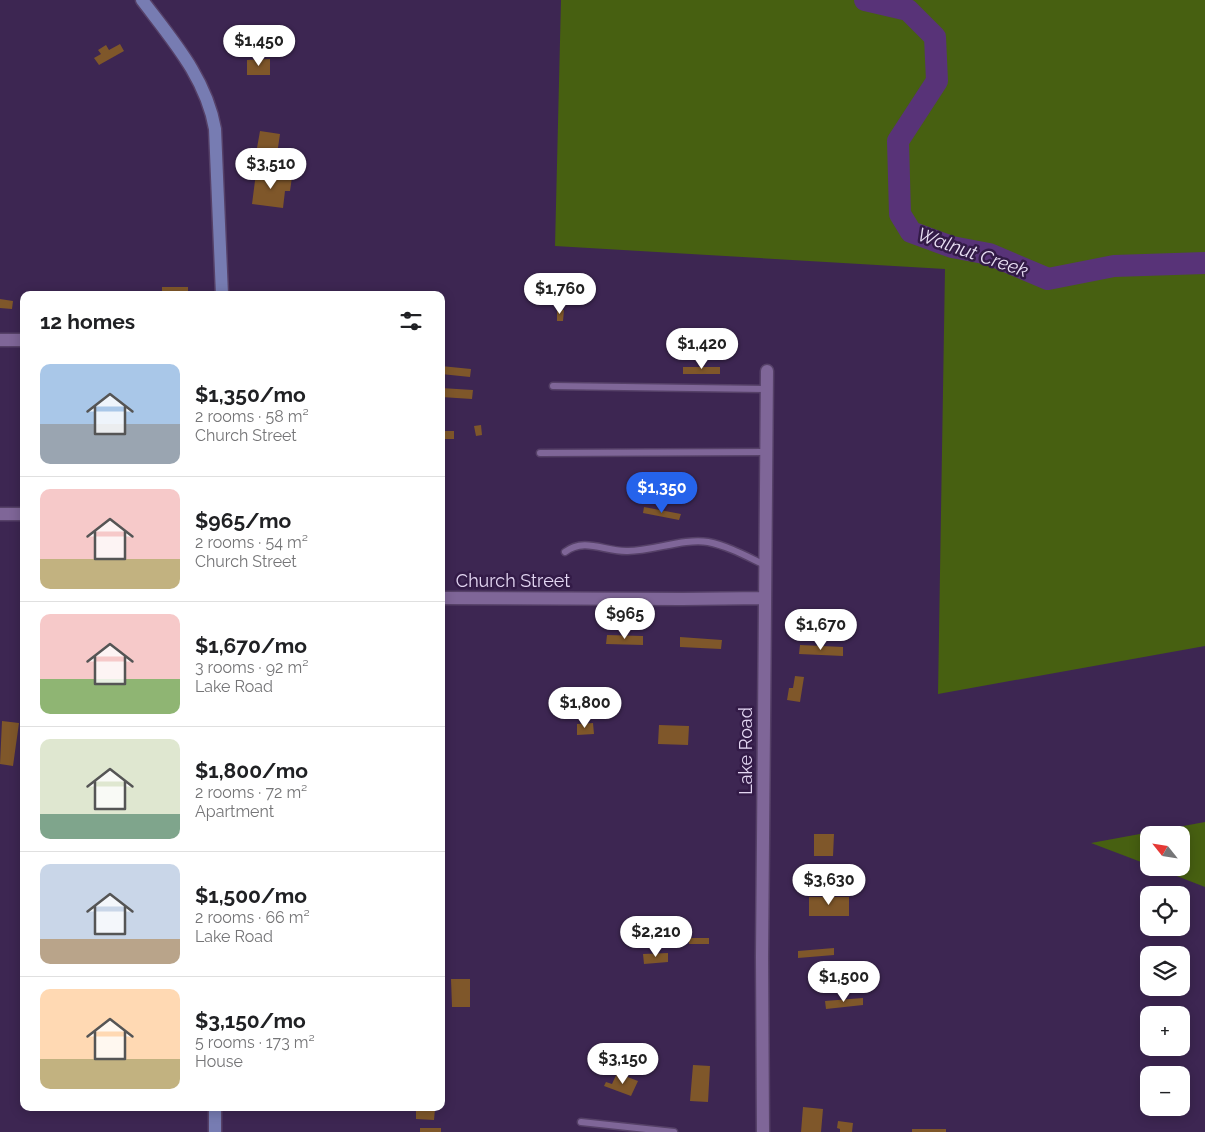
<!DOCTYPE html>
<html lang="en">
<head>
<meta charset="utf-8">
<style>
  :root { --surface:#fff; --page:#f6f6f6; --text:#202124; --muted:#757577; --line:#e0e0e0; --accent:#2563eb }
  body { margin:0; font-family:Raleway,sans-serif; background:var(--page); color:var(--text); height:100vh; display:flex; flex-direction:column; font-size:19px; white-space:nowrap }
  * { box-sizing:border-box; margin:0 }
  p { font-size:16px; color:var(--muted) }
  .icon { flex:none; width:28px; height:28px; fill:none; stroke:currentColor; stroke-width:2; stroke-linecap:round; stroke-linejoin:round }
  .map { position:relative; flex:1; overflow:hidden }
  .sheet { position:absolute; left:20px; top:291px; width:425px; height:820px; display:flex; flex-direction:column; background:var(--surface); border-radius:10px; box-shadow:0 2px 12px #0003 }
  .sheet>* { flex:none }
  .needle { width:32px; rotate:300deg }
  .tools { position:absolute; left:1140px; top:826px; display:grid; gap:10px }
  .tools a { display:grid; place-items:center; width:50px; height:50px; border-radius:10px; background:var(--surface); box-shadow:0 2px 12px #0003; font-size:25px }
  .price { position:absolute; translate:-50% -42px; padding:0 11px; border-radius:18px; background:#fff; color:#222; font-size:16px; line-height:32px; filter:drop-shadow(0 1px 2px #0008) }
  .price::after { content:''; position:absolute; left:50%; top:30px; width:15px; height:11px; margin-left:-8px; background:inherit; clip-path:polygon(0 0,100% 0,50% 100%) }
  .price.selected { background:var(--accent); color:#fff }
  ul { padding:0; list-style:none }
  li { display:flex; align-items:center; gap:15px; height:125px; padding:0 20px }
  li+li { border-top:1px solid var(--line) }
  li span { display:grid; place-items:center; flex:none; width:140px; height:100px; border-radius:10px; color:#555 }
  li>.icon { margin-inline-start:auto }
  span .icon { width:60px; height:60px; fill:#fffc; stroke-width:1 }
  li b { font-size:21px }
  h2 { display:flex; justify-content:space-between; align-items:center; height:60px; padding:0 20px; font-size:21px }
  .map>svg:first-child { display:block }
</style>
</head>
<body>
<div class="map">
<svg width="1205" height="1132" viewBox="0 0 1205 1132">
  <rect width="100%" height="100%" fill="#3d2652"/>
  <path fill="#476011" d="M561 0H1205V646L938 694 945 269 555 246Z
    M1205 822V887L1156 868H1181V835H1149V865L1091 843Z"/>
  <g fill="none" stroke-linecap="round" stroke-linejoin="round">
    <path stroke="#583378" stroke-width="22" d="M865 0 908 10 935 37 937 81 898 141 900 214 911 232 952 247 989 254 1048 279 1114 266 1205 263"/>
  </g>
  <path fill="#7f572a" d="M120 44 124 51 99 65 94 58 101 54 98 50 106 45 109 50Z
    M270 59V75H247V60Z
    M260 131 280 134 275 168 254 165Z
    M256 173 292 177 290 191H285L283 208 252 204Z
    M162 287H188V295H162Z
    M0 299 13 301 12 309 0 308Z
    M557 310H564L563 321H557Z
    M441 366 471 369 470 377 441 374Z
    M683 367H720V374H683Z
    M441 388 473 390 472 399 441 397Z
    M481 425 482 435 476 436 474 426Z
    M441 431H454V439H441Z
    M644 507 681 514 679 520 643 513Z
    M607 635 643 636V645L606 644Z
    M680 637 722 640 721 649 680 647Z
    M800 645 843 647V656L799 654Z
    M795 676 804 677 800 702 787 700 789 688H793Z
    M2 721 19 723 13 766 0 764Z
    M593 723 594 734 577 735V724Z
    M659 725 689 726 688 745 658 744Z
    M814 834H834L833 856H814Z
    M809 897H849V916H809Z
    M689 938H709V944H689Z
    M834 948V955L798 958V951Z
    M668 953V962L644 964 643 954Z
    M451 979H470V1007H452Z
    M863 998V1005L826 1009 825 1001Z
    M693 1065 710 1066 708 1102 690 1101Z
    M617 1073 638 1081 631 1096 604 1086 606 1082 612 1084Z
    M803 1107 823 1109 821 1132H801Z
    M416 1108 435 1109 434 1120 416 1119Z
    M838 1121 853 1123 852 1132H840V1129L837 1128Z
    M420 1128H441V1132H420Z
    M912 1129H946V1132H912Z"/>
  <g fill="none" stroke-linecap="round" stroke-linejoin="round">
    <g stroke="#564168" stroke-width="9">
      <path id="lane" d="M553 386 767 389
        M540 453 766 452
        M565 552C585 537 605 552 628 551 653 551 684 538 708 542 728 546 746 556 765 565
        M581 1122 674 1132"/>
    </g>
    <g stroke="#564168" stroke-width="15">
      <path id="street" d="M0 340H24
        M0 514H24
        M441 598 682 599 765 598
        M763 1132 762 957 767 371"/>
    </g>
    <g stroke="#564168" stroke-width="15">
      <path id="secondary" d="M142 0C173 41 206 78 215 129L222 295
        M215 1132V1108"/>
    </g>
    <use href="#lane" stroke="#7f6698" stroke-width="6"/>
    <use href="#street" stroke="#7f6698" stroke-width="12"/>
    <use href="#secondary" stroke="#777cb2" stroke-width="12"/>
  </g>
  <g text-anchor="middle" stroke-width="5" stroke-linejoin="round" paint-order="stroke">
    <g font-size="18" fill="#e3d6f2" stroke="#331b47">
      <text x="513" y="587">Church Street</text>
      <text transform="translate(746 751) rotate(-90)" y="6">Lake Road</text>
    </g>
    <g font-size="19" font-style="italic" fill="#e9dff4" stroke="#331b47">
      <text transform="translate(973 252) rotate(19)" y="7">Walnut Creek</text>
    </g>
  </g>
</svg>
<div class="tools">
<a><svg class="needle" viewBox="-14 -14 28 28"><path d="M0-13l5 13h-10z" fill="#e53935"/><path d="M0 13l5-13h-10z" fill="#757577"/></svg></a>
<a><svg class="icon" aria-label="locate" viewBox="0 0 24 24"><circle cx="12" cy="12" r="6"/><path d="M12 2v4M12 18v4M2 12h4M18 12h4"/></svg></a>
<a><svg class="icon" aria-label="layers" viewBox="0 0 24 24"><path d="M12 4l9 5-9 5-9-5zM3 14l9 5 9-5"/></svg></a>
<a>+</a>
<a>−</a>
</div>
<b class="price" style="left:259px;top:67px">$1,450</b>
<b class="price" style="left:271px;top:190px">$3,510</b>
<b class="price" style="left:560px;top:315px">$1,760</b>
<b class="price" style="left:702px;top:370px">$1,420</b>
<b class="price selected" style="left:662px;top:514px">$1,350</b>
<b class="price" style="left:625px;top:640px">$965</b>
<b class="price" style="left:821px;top:651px">$1,670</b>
<b class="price" style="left:585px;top:729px">$1,800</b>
<b class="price" style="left:829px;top:906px">$3,630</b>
<b class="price" style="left:656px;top:958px">$2,210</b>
<b class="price" style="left:844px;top:1003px">$1,500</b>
<b class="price" style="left:623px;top:1085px">$3,150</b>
<section class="sheet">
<h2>12 homes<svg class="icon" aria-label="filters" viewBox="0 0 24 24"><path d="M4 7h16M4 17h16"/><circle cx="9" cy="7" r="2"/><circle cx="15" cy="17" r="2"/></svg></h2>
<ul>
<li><span style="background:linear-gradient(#a9c7e8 60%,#9aa5b1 0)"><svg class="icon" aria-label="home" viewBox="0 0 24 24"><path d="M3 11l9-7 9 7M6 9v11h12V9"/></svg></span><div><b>$1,350/mo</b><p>2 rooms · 58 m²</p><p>Church Street</p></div></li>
<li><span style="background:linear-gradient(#f6c9c9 70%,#c2b280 0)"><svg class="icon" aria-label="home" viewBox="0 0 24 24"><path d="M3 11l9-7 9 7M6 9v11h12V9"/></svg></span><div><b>$965/mo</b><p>2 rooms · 54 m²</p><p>Church Street</p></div></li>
<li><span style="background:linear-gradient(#f6c9c9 65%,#8fb573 0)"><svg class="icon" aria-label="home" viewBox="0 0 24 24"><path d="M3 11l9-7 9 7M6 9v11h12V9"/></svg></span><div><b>$1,670/mo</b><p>3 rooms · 92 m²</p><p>Lake Road</p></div></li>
<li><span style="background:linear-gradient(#dfe7d0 75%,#7fa58c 0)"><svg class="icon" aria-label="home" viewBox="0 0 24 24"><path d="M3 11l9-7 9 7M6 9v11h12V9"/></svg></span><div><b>$1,800/mo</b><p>2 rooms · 72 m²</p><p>Apartment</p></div></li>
<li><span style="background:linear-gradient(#c9d6e8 75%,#b9a48a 0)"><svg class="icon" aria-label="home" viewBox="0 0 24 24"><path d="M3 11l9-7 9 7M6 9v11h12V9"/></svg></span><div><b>$1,500/mo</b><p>2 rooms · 66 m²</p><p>Lake Road</p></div></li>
<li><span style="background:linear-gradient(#ffd9b3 70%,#c2b280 0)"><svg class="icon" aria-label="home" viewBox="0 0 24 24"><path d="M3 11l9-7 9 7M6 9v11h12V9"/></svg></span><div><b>$3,150/mo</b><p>5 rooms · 173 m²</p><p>House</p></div></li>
</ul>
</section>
</div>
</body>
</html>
